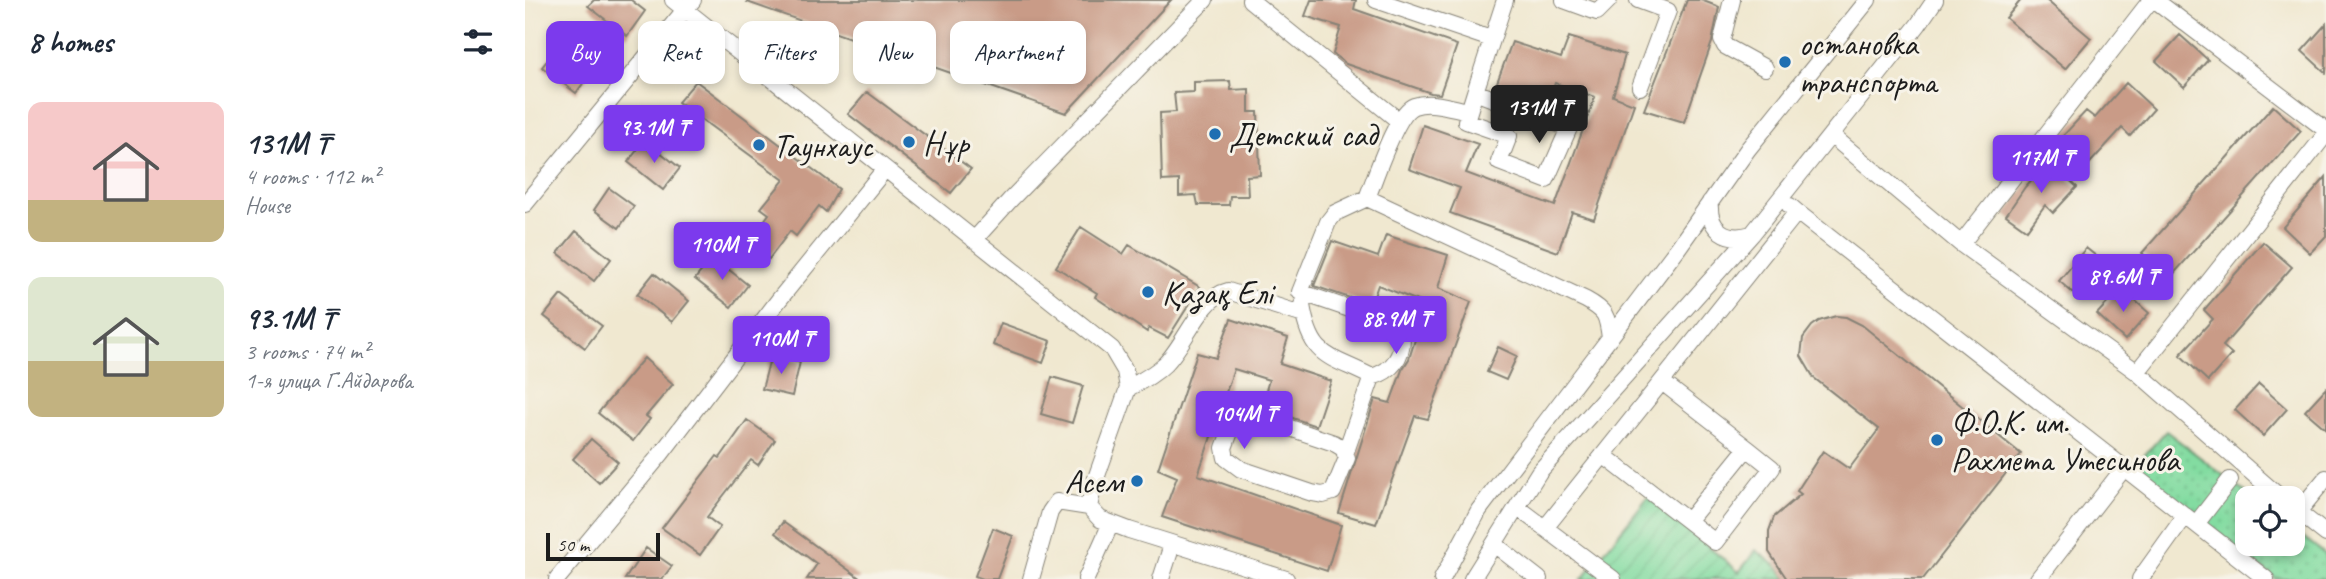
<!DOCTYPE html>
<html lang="en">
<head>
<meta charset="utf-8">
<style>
  :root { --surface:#fff; --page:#f2f2f3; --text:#1f2937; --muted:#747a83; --accent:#7c3aed }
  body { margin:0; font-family:Caveat,sans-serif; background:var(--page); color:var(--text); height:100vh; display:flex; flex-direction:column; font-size:26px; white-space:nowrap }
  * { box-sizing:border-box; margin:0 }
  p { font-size:23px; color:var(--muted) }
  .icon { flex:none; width:38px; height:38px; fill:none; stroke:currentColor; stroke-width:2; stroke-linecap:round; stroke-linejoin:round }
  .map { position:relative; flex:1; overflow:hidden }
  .side { display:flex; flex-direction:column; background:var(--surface); width:525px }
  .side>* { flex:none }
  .banner { position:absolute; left:21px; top:21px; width:665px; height:63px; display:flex; gap:14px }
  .controls { position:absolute; left:1710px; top:486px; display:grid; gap:14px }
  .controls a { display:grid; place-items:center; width:70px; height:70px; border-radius:14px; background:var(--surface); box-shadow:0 4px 10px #0003; font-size:35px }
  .scale { position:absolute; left:21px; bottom:18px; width:114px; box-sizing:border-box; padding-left:7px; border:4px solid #1c1c1c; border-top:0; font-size:19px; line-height:24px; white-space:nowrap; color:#1c1c1c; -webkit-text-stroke:5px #f7f3e8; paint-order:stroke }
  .price { position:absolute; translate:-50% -60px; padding:0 16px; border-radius:7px; background:var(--accent); color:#fff; font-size:23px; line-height:46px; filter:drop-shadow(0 2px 4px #0008) }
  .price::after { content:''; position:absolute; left:50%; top:42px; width:21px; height:16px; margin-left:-10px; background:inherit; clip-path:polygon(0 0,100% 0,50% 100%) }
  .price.selected { background:#222; color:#fff }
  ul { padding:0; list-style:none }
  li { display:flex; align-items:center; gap:21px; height:175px; padding:0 28px }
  li span { display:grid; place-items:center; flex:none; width:196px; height:140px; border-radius:14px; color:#555 }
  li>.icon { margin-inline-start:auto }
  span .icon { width:84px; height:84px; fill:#fffc; stroke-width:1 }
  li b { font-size:30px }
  h2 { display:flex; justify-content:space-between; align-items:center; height:84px; padding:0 28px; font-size:30px }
  .chip { padding:0 24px; border-radius:14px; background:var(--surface); box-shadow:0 4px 10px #0003; font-size:24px; line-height:63px }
  .chip.selected { background:var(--accent); color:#fff }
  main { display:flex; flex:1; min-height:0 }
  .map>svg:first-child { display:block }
</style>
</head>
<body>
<main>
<section class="side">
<h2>8 homes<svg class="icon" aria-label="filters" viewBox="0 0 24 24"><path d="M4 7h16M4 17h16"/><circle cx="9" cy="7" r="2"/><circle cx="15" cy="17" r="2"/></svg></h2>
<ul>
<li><span style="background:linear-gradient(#f6c9c9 70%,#c2b280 0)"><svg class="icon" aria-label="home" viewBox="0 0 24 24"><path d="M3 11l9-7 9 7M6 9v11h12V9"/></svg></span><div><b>131M ₸</b><p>4 rooms · 112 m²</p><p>House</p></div></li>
<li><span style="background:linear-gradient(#dfe7d0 60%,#c2b280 0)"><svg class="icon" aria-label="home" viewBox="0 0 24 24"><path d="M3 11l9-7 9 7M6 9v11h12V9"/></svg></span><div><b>93.1M ₸</b><p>3 rooms · 74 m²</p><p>1-я улица Г.Айдарова</p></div></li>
</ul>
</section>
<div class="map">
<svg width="1801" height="579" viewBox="0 0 1801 579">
  <defs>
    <pattern id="grass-dots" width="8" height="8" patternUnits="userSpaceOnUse" patternTransform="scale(1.75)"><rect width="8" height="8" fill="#83dca1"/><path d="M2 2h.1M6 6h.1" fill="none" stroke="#71bc8a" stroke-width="1.8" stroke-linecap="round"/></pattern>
    <pattern id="garden-furrows" width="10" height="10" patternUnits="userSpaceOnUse" patternTransform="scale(1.75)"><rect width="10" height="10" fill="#83dca1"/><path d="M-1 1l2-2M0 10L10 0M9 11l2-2" fill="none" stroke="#71bc8a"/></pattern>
  </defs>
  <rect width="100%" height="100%" fill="#f7f3e8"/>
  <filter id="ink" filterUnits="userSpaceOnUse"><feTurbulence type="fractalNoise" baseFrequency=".0143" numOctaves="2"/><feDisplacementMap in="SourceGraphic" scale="14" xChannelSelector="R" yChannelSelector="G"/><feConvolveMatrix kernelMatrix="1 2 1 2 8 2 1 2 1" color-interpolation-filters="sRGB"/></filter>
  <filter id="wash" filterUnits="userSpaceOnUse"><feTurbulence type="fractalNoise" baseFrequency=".00686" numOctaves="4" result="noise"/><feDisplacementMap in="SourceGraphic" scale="28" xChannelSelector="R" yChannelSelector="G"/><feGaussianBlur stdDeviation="1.57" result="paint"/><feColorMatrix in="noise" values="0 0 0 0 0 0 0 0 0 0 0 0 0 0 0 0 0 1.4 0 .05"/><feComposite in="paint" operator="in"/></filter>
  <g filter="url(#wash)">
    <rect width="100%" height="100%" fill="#f0e8d0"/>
    <path fill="url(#grass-dots)" stroke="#507c5e" stroke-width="2" d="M1641 431 1729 499H1722V544H1768V529L1801 555V579H1751L1616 473V459Z"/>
    <path fill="url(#garden-furrows)" stroke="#507c5e" stroke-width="2" d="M1123 497 1214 572 1231 550 1251 566 1262 579H1057Z"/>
    <g id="blocks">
      <path fill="#c99b87" d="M69 0H106L120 11 102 36 63 6Z
        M223 0H646L541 113 222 2Z
        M786 0H831L829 9 932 45 915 94 906 93 821 64 808 54 816 27 780 16Z
        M1162 0H1176L1194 7 1187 42 1159 122 1119 110Z
        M1496 0H1521L1566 38 1540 69 1481 18Z
        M1801 24V73L1777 51Z
        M1655 35 1683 60 1659 87 1631 61Z
        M1044 37 1100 55 1088 96 1109 104 1069 219 1047 212 1033 252 925 213 935 188 884 169 898 125 953 144 941 173 1030 206 1070 97 1030 83 1021 108 970 88 987 42 1036 58Z
        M37 42 70 67 51 93 17 67Z
        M171 81 314 189 301 212 294 206 271 236 265 231 244 259 223 243 244 214 236 208 259 180 153 102Z
        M705 81 706 90 724 89V112H733L735 175 722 176 723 196H705L704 205H673L671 195 654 196V180L637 181 635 113 651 112 649 93 669 92V82Z
        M1601 83 1629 109 1605 136 1597 128 1565 163 1537 137 1561 111 1570 118Z
        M342 92 446 169 426 193 323 114Z
        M1748 106 1776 131 1644 279 1617 253Z
        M120 140 155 168 138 190 103 162Z
        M1524 161 1552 187 1528 213 1520 205 1502 230 1481 215 1500 187Z
        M1801 177V236L1785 253 1758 227Z
        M84 188 109 206 94 228 69 210Z
        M556 227 598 254 604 245 675 287 643 338 624 328 622 332 570 297 572 293 531 267Z
        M51 231 86 259 69 281 33 253Z
        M861 235 923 255 913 288 946 302 903 419 890 416 851 524 814 513 850 399 865 403 877 370 884 359 901 304 853 285 846 305 789 286 807 241 853 257Z
        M1738 242 1767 267 1698 346 1707 354 1683 381 1655 355 1688 319 1679 310Z
        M1561 248 1576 260 1548 293 1534 281Z
        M188 257 223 285 206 307 170 279Z
        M129 273 164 301 147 322 112 294Z
        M1596 288 1624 313 1600 340 1572 314Z
        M36 295 77 326 60 348 19 316Z
        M1311 316 1321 317 1337 325 1496 454 1398 579H1262L1244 552V531L1249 517 1276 494 1272 491 1298 451 1324 469 1354 429 1289 378 1276 356 1278 338 1287 326 1294 321Z
        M706 319 763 338 755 364 806 381 791 426 736 407 744 380 709 369 673 475 816 525 802 571 637 517 652 477 633 469 672 353 691 358Z
        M476 323 526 341 518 363 468 345Z
        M973 347 992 356 981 380 962 372Z
        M246 355 275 362 267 396 237 389Z
        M119 358 148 384 121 416 125 419 108 441 73 413Z
        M527 377 558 386 547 423 516 414Z
        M1734 384 1762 409 1738 436 1710 410Z
        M1801 388V429L1780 411Z
        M222 420 250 440 233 465 226 460 182 517 195 527 175 555 137 528 192 456 195 458Z
        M66 439 93 462 74 483 48 459Z
        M258 522 336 579H282L292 564 250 533Z
        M468 528 488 536 472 579H458L450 576Z
        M121 548 147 566 137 579H100Z"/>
    </g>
  </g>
  <g filter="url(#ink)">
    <use href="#blocks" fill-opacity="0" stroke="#868276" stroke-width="2"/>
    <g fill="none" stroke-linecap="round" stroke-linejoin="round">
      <g stroke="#868276" stroke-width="18">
        <path id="minor" d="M148 0 587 349 600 371 603 388 569 484 564 507
          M725 0 874 121
          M851 0 966 39
          M1039 0 1072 12 1084 0
          M1113 0 1143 11 1115 87
          M1207 0 1197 40 1200 46 1240 68
          M1630 0 1801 130
          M950 92 1044 128 1021 180 974 162 984 136 941 121Z
          M950 92 980 0
          M944 111C927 108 906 100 889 106 871 112 850 179 842 198L1061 300C1081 311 1082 315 1085 338
          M1306 135 1436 244 1612 372 1757 499
          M1185 202C1183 230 1201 242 1227 234
          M0 204 168 0
          M1272 212 1741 579
          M449 240 486 199 680 0
          M1436 244 1626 0
          M777 305C786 359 804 355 847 377
          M1612 372 1801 134
          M1137 382 1222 448
          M603 388C616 381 629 375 640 364 660 345 676 297 703 291L779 315
          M724 414 809 443 819 449 822 458 808 492 798 495 787 493 716 469 701 458 699 448 709 421Z
          M820 454 847 377C869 370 878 356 877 334L871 325 775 292 803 222 810 213 842 198
          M1078 455 1190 542 1247 468 1222 448 1163 521
          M992 507 1088 579
          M1768 508 1801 534
          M1773 512 1801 478
          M1671 524 1705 480
          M1020 528 1272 212 1265 206
          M969 544 1014 579
          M32 579 136 454 253 301 360 169
          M506 579 525 512 532 502 564 507 575 519 604 530 761 579
          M561 579 586 523
          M636 579 647 545
          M917 579 954 510 1153 248 1223 149 1343 0
          M947 579 1014 472 1227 234 1393 25 1410 0
          M1513 579 1599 468
          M1615 579 1660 516"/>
      </g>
      <use href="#minor" stroke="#fff" stroke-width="16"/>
    </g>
  </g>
  <g fill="#1f6fb2" stroke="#f7f3e8" stroke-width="2.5">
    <circle cx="1260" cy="62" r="7"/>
    <circle cx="690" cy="134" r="7"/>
    <circle cx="384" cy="142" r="7"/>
    <circle cx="234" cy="145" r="7"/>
    <circle cx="623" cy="292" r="7"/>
    <circle cx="1412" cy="440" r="7"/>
    <circle cx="612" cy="481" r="7"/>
  </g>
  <g text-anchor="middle" stroke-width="6" stroke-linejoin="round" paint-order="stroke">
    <g font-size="33" fill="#1c1c1c" stroke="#f7f3e8" text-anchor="start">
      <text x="1274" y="55">остановка<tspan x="1274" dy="38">транспорта</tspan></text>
      <text x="704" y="146">Детский сад</text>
      <text x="398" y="154">Нұр</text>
      <text x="248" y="157">Таунхаус</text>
      <text x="637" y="304">Қазақ Елі</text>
      <text x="1426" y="433">Ф.О.К. им.<tspan x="1426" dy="38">Рахмета Утесинова</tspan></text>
      <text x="598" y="493" text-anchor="end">Асем</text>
    </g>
  </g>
</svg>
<div class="controls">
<a><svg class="icon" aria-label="locate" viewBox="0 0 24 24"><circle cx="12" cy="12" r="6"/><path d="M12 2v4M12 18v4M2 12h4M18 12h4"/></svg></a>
</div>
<div class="scale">50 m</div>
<b class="price selected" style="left:1014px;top:145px">131M ₸</b>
<b class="price" style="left:129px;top:165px">93.1M ₸</b>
<b class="price" style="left:1516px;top:195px">117M ₸</b>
<b class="price" style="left:197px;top:282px">110M ₸</b>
<b class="price" style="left:1598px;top:314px">89.6M ₸</b>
<b class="price" style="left:871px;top:356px">88.9M ₸</b>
<b class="price" style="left:256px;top:376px">110M ₸</b>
<b class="price" style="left:719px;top:451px">104M ₸</b>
<div class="banner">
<a class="chip selected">Buy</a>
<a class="chip">Rent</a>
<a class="chip">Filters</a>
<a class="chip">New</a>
<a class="chip">Apartment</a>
</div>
</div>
</main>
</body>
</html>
